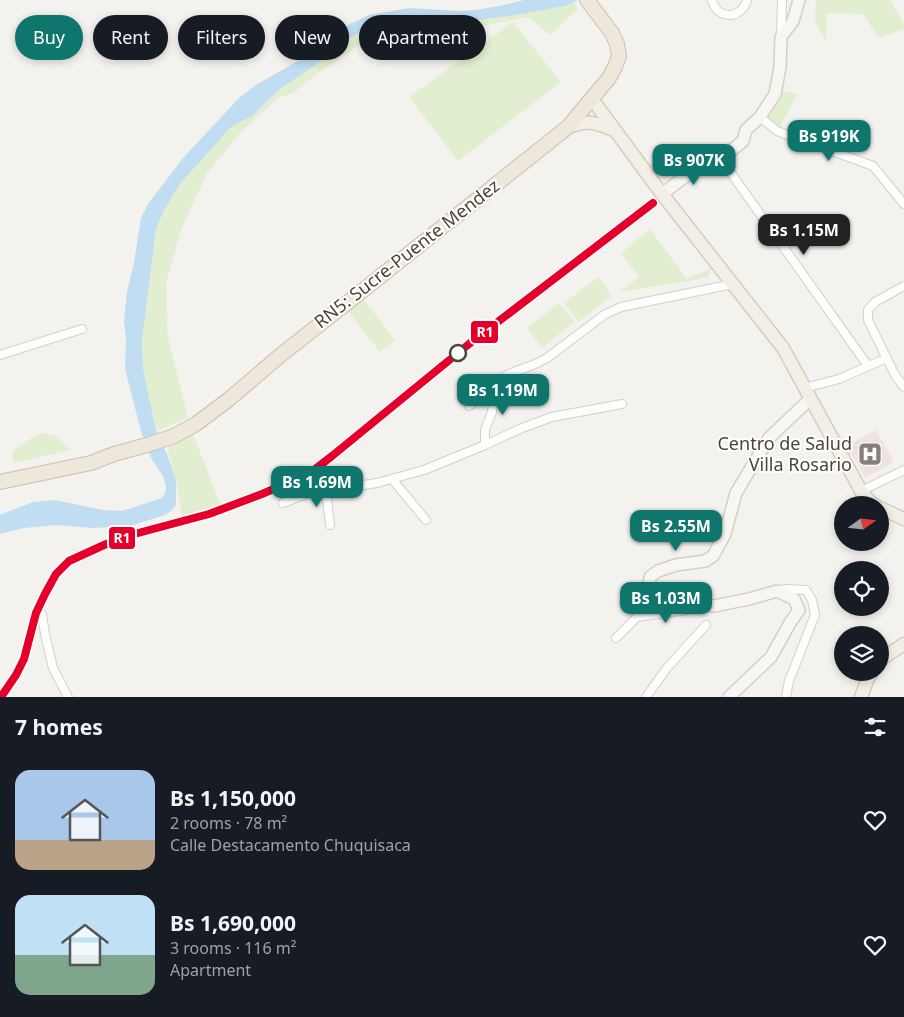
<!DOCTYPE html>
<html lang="en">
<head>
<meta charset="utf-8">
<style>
  :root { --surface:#171b24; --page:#242831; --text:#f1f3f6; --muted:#9ea1a6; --accent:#0f766e }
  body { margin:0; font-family:"Noto Sans",sans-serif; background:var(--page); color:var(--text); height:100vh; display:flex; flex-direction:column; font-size:19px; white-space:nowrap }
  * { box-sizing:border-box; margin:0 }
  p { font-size:16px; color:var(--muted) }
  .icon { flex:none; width:28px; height:28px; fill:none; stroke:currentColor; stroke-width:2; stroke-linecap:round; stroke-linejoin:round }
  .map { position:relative; height:697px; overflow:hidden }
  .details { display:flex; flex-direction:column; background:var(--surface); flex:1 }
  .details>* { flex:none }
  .banner { position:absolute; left:15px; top:15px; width:500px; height:45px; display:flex; gap:10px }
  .needle { width:32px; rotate:75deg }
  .fabs { position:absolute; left:834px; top:496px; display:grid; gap:10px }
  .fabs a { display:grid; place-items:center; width:55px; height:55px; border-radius:50%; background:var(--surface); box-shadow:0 2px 8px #0003; font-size:25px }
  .price { position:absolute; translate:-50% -42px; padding:0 11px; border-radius:10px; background:var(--accent); color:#fff; font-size:16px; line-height:32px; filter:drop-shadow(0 1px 2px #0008) }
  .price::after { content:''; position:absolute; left:50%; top:30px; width:15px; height:11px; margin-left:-8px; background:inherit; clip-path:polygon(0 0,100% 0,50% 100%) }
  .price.current { background:#222; color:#fff }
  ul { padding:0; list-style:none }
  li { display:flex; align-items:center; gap:15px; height:125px; padding:0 15px }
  li span { display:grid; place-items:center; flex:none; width:140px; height:100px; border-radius:15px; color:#555 }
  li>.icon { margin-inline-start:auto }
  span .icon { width:60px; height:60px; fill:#fffc; stroke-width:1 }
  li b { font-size:21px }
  h2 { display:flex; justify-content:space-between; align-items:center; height:60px; padding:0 15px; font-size:21px }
  .pill { padding:0 18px; border-radius:22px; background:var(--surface); box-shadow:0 2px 8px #0003; font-size:18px; line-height:45px }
  .pill.current { background:var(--accent); color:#fff }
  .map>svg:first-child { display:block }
</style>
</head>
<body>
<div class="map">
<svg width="904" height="697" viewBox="0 0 904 697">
  <rect width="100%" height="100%" fill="#f4f2ee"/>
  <path fill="#eee3df" d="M876 430 894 462 865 478 847 446Z"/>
  <path fill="#e1eecf" d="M816 0H891C894 10 904 18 904 29L879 38 863 14 827 13 826 41 815 21Z
    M574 2 578 9 550 35 528 17 483 26 435 31 358 46 314 76 293 93 278 98 239 134 206 175 181 230 166 283 168 338 188 418 156 431 143 369 142 342 156 229 164 210 180 184 231 127 252 116 280 89 330 55 351 37 369 28 428 19 469 21 542 10 565 6Z
    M513 22 561 82 458 161 409 97Z
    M782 91 797 94 780 127 775 124 768 117 779 101Z
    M650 229 687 279 711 268 708 278 619 292 639 277 621 253Z
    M598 277 612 296 578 322 564 303Z
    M363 298 395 340 380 352 348 311Z
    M559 303 574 322 542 348 527 328Z
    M40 433 57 436 71 450 14 463 12 452 19 446Z
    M193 434 221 506 182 517 176 480 167 447Z"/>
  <path fill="#c0ddf1" d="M524 0H578L565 6 515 15 469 21 428 19 369 28 351 37 330 55 280 89 252 116 231 127 180 184 164 210 156 229 142 341 143 369 156 431 167 454 176 480V505L171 511 165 515 130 526 92 528 57 525 23 528 0 534V515L33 502 55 500 103 510 122 511 162 498 165 493 166 486 163 476 151 458 142 435 125 369 126 337 124 321 127 292 134 263 141 218 148 204 183 158 239 98 256 85 310 54 327 38 350 24 369 15 409 8 460 11 475 10 500 6Z"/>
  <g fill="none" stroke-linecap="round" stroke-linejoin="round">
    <g stroke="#d2d0cb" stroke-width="10">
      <path id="street" d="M712 0C717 20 741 20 747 0
        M781 35 782 0
        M760 117 777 131 873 166 904 204
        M721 159 868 366
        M904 286 875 302 868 310V320L895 375 904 387
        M0 355 82 329
        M804 388 839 379 887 358
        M469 406 507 375 516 371 533 365 547 358 604 315 621 307 733 284
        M485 445V430L492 412 493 399 491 389
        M392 479 426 520
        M326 490 330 525
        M861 491 904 470
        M283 503 309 493 377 483 424 470 485 445 522 428 552 417 622 404
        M777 591 788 589 806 590 812 600 815 615 789 681 786 697
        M42 614 45 634 53 668 68 697
        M616 638 637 617 707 607
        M646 697 667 668 706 625"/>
    </g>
    <g stroke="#d3cfc5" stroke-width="14">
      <path id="secondary" d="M662 194 710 158 721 159 743 141 746 130 760 117 775 94 780 67 781 37 793 21 799 0
        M729 697 771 657 790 623 799 610 794 599 777 591 749 599 714 606 657 594 649 586 650 577 658 571 676 565 705 561 713 556 725 534 736 493 769 438 810 399"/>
    </g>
    <g stroke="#d6cebb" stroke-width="15">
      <path id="primary" d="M592 99 662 194 783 348 861 491 871 503 875 505
        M568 127C589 120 593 122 614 130
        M880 508 904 519
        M880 662 883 658 904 644
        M861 697 868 678 872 672"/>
    </g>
    <g stroke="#ccbfa9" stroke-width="16">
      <path id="highway" d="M0 482 91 463 114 454 147 445 174 436 196 424 228 400 282 354 352 299 568 127 609 78 615 67 619 56 617 44 612 33 587 0"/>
    </g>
    <use href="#street" stroke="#fdfdfc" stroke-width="8"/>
    <use href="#secondary" stroke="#f7f6f1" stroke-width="11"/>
    <use href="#primary" stroke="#f2efe6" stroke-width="12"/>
    <use href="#highway" stroke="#ede8db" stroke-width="14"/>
    <g stroke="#fff" stroke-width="11">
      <path id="rail-1" d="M1 697 16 675 24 659 36 613 45 594 56 574 69 561 104 545 127 536 209 514 262 494 292 481 314 470 332 456 469 344 653 203"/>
    </g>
    <use href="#rail-1" stroke="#e4002b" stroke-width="8"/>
  </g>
  <defs>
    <g id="hospital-square" transform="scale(1.25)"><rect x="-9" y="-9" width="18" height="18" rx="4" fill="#868178" stroke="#fff"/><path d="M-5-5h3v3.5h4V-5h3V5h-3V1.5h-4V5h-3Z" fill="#fff"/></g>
  </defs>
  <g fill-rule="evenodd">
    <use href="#hospital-square" x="870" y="454"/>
  </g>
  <circle fill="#fff" stroke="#4b4439" stroke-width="2.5" cx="458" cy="353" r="8"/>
  <g text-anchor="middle" stroke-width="4" stroke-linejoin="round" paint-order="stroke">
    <g font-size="18" fill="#4b4439" stroke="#fff">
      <text transform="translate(407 254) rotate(-38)" y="6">RN5: Sucre-Puente Mendez</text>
    </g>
    <g font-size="18" fill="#4b4439" stroke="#fff" text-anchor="end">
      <text x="852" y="450">Centro de Salud<tspan x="852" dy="21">Villa Rosario</tspan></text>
    </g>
  </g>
  <g stroke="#fff" stroke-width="2">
    <rect x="470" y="320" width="29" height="24" rx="5" fill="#e4002b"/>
    <rect x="108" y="526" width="28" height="24" rx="5" fill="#e4002b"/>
  </g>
  <g font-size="14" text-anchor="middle" font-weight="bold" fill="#fff">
    <text x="485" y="337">R1</text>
    <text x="122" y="543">R1</text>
  </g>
</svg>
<div class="fabs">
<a><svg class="needle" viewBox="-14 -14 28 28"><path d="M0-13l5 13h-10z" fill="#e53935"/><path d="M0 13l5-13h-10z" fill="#9ea1a6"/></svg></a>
<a><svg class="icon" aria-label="locate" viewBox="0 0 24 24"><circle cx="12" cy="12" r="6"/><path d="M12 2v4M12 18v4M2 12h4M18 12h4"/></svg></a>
<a><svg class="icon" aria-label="layers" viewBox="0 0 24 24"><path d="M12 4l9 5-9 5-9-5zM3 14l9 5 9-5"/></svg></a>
</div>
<b class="price" style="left:829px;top:162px">Bs 919K</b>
<b class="price" style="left:694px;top:186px">Bs 907K</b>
<b class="price current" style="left:804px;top:256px">Bs 1.15M</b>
<b class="price" style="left:503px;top:416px">Bs 1.19M</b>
<b class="price" style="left:317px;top:508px">Bs 1.69M</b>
<b class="price" style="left:676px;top:552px">Bs 2.55M</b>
<b class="price" style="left:666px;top:624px">Bs 1.03M</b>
<div class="banner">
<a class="pill current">Buy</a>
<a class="pill">Rent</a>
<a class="pill">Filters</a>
<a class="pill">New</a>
<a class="pill">Apartment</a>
</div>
</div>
<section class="details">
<h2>7 homes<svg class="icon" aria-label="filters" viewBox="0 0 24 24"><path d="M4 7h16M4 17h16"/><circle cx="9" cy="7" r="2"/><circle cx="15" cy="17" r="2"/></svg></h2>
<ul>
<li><span style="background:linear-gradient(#a9c7e8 70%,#b9a48a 0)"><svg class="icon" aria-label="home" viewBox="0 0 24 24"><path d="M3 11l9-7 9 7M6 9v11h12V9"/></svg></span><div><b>Bs 1,150,000</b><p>2 rooms · 78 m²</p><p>Calle Destacamento Chuquisaca</p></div><svg class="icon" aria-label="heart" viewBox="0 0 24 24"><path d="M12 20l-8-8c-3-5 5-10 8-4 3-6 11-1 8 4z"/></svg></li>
<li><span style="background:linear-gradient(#bfe0f5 60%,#7fa58c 0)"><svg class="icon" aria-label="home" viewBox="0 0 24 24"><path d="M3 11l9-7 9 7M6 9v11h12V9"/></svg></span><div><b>Bs 1,690,000</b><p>3 rooms · 116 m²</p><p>Apartment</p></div><svg class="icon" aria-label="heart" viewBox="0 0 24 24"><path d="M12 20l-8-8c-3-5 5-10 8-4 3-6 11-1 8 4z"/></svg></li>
</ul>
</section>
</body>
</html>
